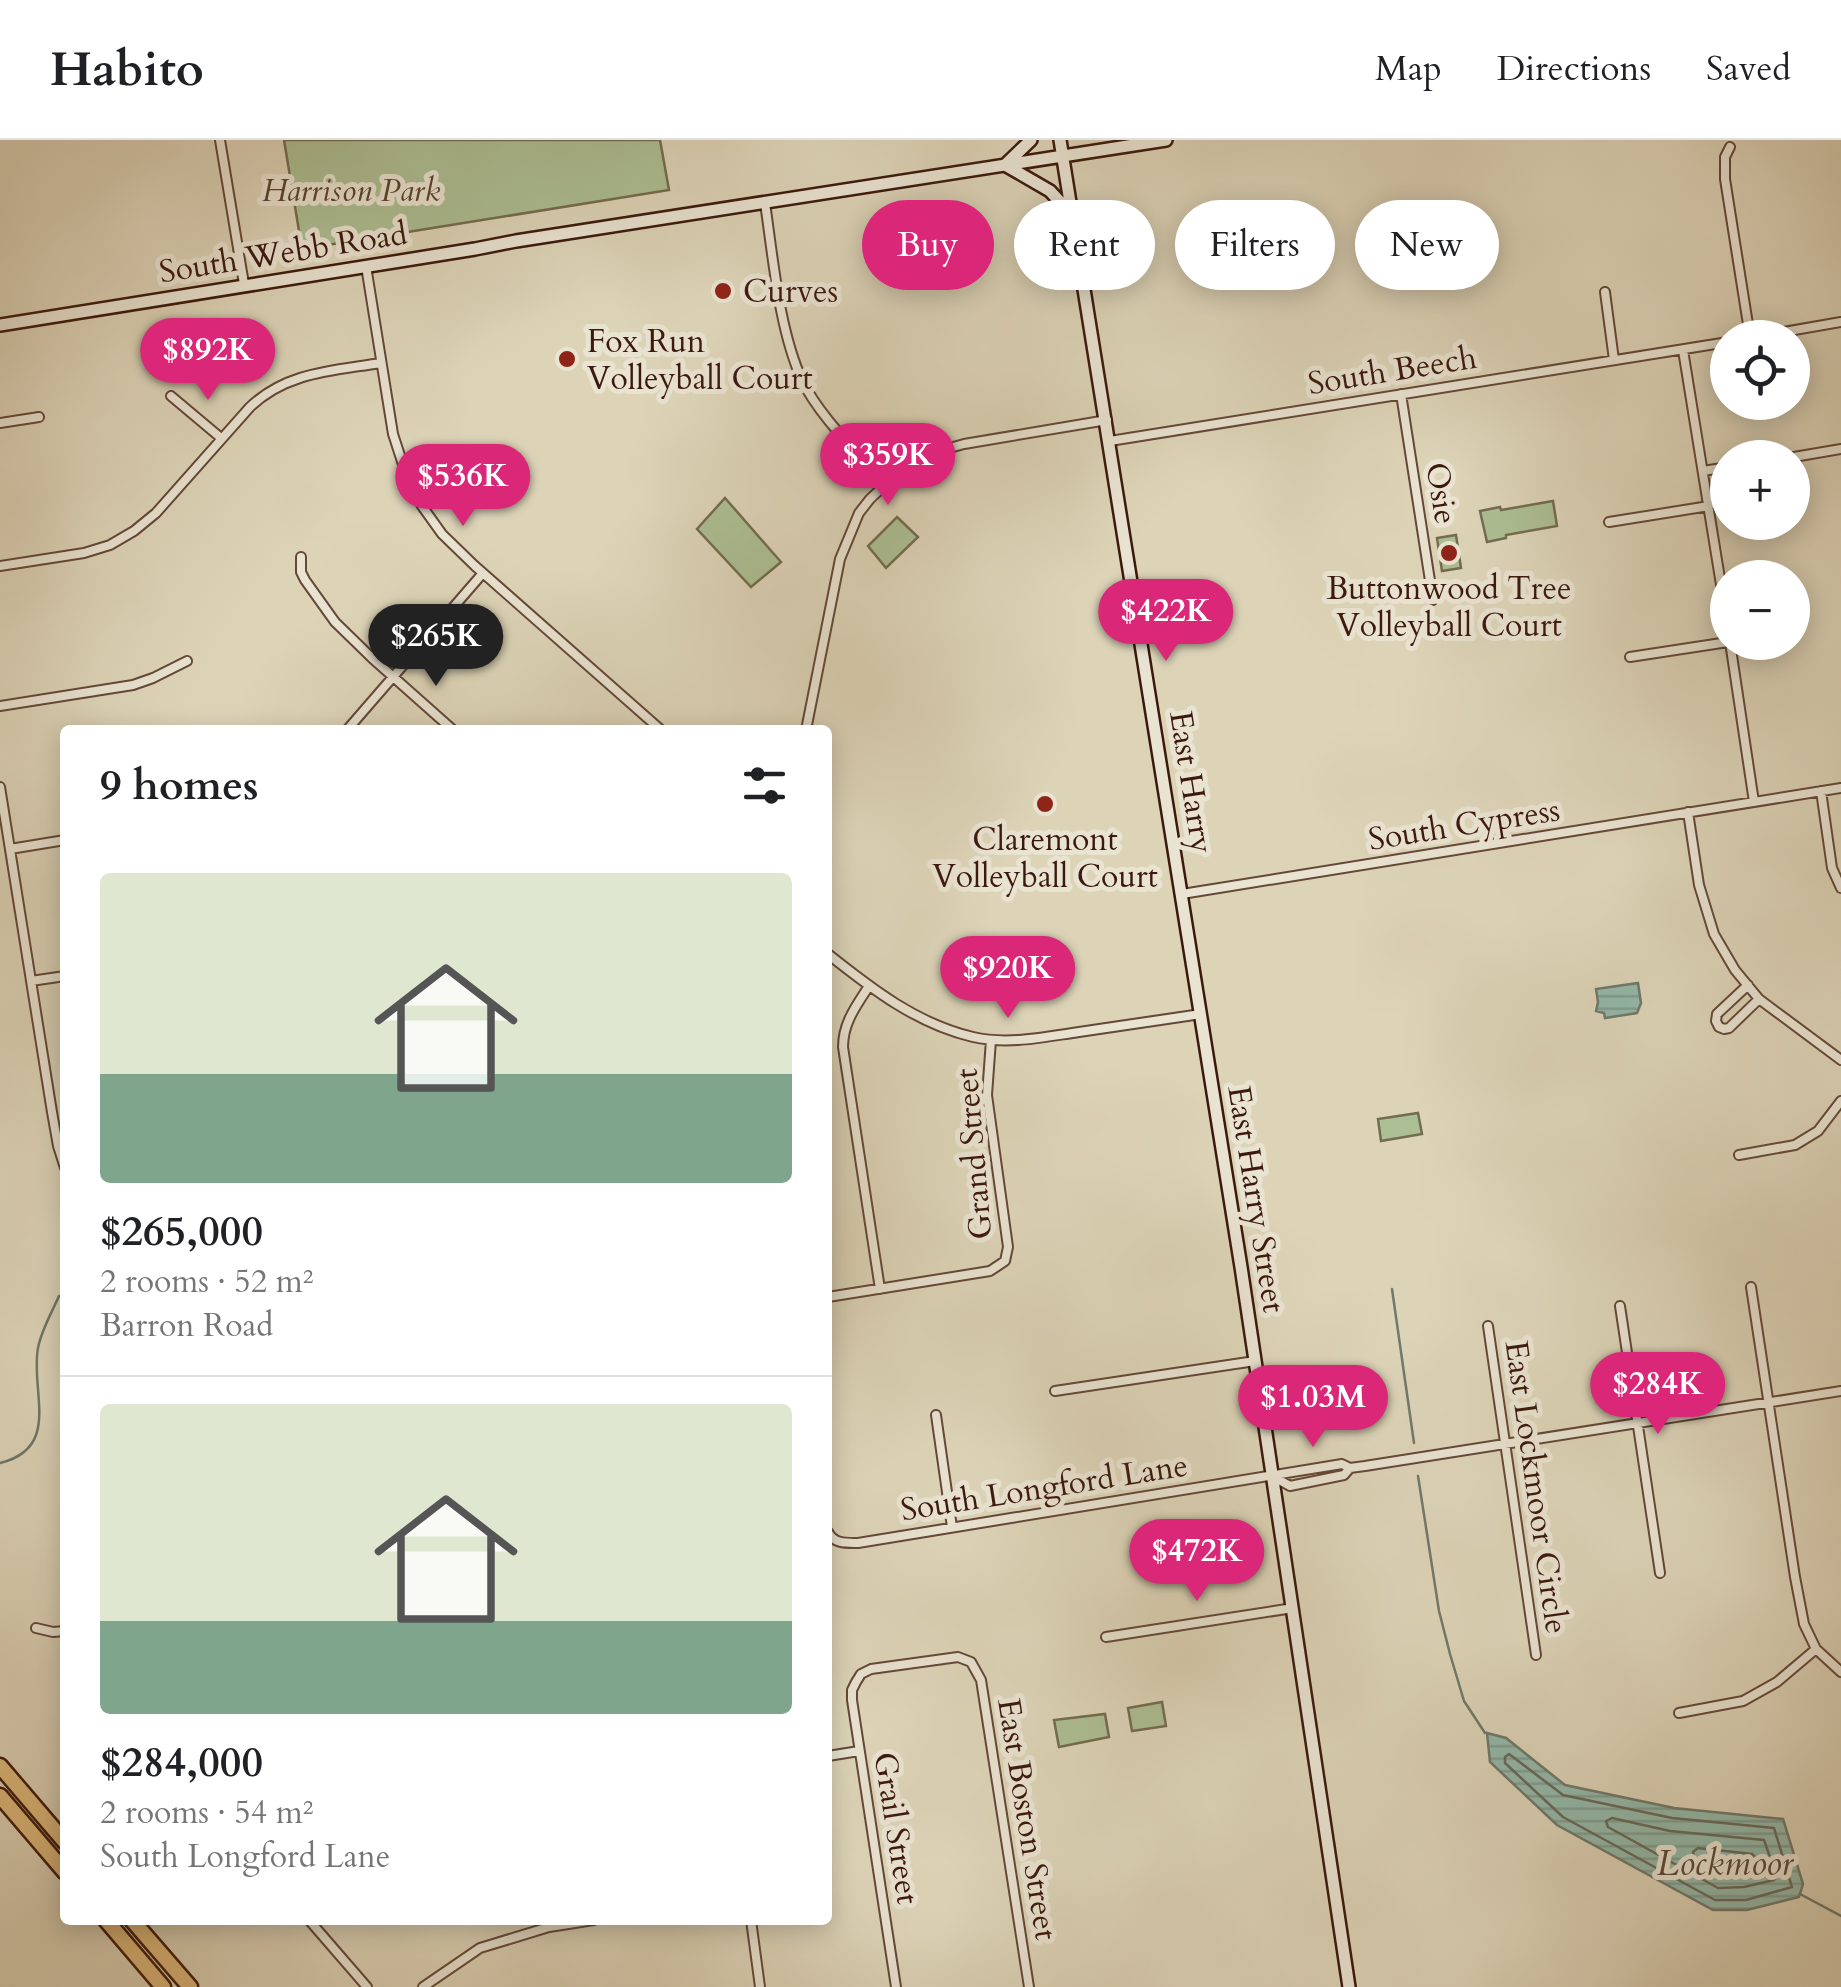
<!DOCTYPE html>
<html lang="en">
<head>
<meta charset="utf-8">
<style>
  :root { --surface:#fff; --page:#f6f6f6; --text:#202124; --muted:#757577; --line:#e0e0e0; --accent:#db2777 }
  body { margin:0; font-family:Cardo,serif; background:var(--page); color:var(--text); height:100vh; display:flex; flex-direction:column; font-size:38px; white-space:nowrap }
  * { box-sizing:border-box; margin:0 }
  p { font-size:32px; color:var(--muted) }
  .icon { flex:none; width:55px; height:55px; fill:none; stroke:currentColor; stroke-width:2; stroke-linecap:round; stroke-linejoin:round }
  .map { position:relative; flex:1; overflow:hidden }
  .side { position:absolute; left:60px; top:585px; width:772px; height:1200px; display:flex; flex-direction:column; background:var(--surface); border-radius:10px; box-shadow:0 5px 25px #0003 }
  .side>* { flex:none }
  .hud { position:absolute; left:862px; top:60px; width:828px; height:90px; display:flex; gap:20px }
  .buttons { position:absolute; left:1710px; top:180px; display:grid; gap:20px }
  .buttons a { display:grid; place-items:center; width:100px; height:100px; border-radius:50%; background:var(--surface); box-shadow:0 5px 25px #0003; font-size:50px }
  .price { position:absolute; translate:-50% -85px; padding:0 22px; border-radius:35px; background:var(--accent); color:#fff; font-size:32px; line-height:65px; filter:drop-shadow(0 2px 5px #0008) }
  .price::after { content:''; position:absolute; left:50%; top:60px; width:30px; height:22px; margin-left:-15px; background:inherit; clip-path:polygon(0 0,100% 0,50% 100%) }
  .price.active { background:#222; color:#fff }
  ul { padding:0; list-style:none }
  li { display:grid; align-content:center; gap:20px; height:530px; padding:0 40px }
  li+li { border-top:2px solid var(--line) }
  li span { display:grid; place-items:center; height:310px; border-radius:10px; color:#555 }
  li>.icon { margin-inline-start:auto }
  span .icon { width:180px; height:180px; fill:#fffc; stroke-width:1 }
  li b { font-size:42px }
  h2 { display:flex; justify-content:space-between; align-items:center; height:120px; padding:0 40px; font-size:42px }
  .pill { padding:0 35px; border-radius:45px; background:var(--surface); box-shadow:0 5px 25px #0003; font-size:35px; line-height:90px }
  .pill.active { background:var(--accent); color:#fff }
  header { display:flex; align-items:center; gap:60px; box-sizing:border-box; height:140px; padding:0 50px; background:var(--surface); border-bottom:2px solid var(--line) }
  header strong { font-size:48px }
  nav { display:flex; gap:55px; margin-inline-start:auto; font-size:35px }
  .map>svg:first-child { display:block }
</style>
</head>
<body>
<header>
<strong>Habito</strong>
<nav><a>Map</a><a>Directions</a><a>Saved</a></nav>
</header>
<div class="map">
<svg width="1841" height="1847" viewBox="0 0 1841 1847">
  <defs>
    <pattern id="water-rules" width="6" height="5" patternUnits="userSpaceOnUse" patternTransform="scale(2.5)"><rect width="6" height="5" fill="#93b9aa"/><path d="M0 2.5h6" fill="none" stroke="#809e91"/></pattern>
  </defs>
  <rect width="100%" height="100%" fill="#ddd4b8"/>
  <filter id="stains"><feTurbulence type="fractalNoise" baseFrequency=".002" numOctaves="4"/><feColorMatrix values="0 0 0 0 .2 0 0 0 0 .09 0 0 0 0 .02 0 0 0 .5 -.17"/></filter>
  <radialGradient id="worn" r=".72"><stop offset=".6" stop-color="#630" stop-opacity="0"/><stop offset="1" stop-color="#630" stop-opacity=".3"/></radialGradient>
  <path fill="#acbe93" stroke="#746c50" stroke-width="2.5" d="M284 0H660L669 50 302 109Z
    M725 358 781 422 751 447 697 389Z
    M1553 361 1557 386 1506 395V398L1487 402 1480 371 1500 367 1501 370Z
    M897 377 918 397 886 428 868 406Z
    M1456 395 1461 428 1442 431 1437 398Z
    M1418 973 1422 994 1381 1001 1378 979Z
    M1162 1562 1166 1586 1132 1591 1128 1568Z
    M1105 1574 1109 1597 1059 1607 1054 1580Z"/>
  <path fill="url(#water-rules)" stroke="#70796b" stroke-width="2.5" d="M1638 843 1641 863 1637 873 1605 878 1604 873 1596 871 1598 862 1596 849Z
    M1487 1593 1506 1598 1565 1645 1674 1668 1783 1679 1803 1744 1799 1757 1747 1770H1713L1557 1685 1490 1622Z"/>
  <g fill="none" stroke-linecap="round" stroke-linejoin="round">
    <path stroke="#68695c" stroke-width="2.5" d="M1509 1614 1563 1655 1672 1678 1774 1688 1792 1747 1746 1760H1715L1563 1677 1505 1623V1617Z
      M1612 1678 1670 1691 1764 1700 1777 1737 1774 1740 1744 1747 1718 1748 1608 1687 1606 1681Z
      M1698 1708 1752 1714 1755 1717 1758 1726C1735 1740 1715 1729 1694 1717L1693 1712Z"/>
    <path stroke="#70796b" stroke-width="2.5" d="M1392 1149 1414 1303
      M0 1323C62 1308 30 1251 38 1208 41 1191 52 1172 59 1156
      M1418 1336 1439 1471 1450 1514 1464 1561 1485 1593
      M1800 1754 1841 1776"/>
    <g stroke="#644838" stroke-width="12">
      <path id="street" d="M220 0 244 144
        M1730 7 1725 17V39L1750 197
        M765 63C773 117 779 190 802 240 818 275 859 314 885 344
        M366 126 393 294 407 337 422 366 442 394 475 426 661 590
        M1605 152 1614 220
        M1749 198 1841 182
        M1683 210 1728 488
        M1401 254 1433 460
        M171 256 221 298
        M0 283 39 277
        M1110 301 1728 202
        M1788 318 1841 309
        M1703 331 1728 327
        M1609 382 1709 366
        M301 417V432L305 440 335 482 372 518 453 590
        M0 426 84 413 110 405 134 391 156 373 250 267C287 232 332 231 380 223
        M1730 502 1754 662
        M1630 517 1728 502
        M0 566 133 545 153 538 187 521
        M347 590 483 433
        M806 590 840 419 859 373 870 359 906 325 928 314 964 304 1107 280
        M0 647 52 972 58 1006 65 1028
        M1821 651 1832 728 1841 748
        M1688 672 1699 745 1714 794 1735 830 1759 859 1841 920
        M10 709 65 700
        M1182 754 1841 648
        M828 814C872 849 917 884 973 897 1008 905 1044 897 1079 892 1120 886 1160 880 1201 874
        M31 841 65 836
        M1748 845 1717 874 1716 881 1719 887 1724 889 1729 888 1759 859
        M869 846C856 866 843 883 843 907L880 1149
        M1739 1015 1795 1005 1818 991 1841 961
        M1751 1147 1795 1437 1804 1484 1816 1509 1841 1532
        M828 1157 990 1131 1005 1121 1008 1107 987 955 991 900
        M1620 1166 1660 1433
        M1488 1186 1536 1515
        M1055 1251 1255 1221
        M936 1275 952 1387
        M1272 1336 1290 1346 1344 1335 1350 1328
        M828 1392C834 1404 846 1403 858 1403L1342 1324 1350 1328 1365 1326 1841 1251
        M36 1488 53 1492 65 1491
        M1106 1497 1293 1468
        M1679 1573 1743 1561 1777 1542 1816 1509
        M828 1616 859 1611
        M309 1780 367 1847
        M751 1780 760 1847
        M423 1847 480 1808 549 1787 594 1780
        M896 1847 852 1560V1550L856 1542 861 1534 871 1529 958 1517 971 1522 981 1540 1029 1847"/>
    </g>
    <g stroke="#3c190d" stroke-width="16">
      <path id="secondary" d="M1031 0 1005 25 1050 51 1073 76
        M1060 0 1241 1127 1349 1847
        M0 185 475 109 516 101 1166 0"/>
    </g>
    <g stroke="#3c190d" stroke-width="19">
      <path id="highway" d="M0 1626 65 1702
        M0 1656 65 1732
        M106 1780 163 1847
        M132 1780 190 1847"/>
    </g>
    <use href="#street" stroke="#e9e3d1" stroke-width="8"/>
    <use href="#secondary" stroke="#e9e3d1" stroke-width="11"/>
    <use href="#highway" stroke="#deba7c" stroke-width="14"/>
  </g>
  <g fill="#8f2418" stroke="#e9e3d1" stroke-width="4">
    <circle cx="723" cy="151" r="10"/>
    <circle cx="567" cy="219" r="10"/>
    <circle cx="1449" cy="413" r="10"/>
    <circle cx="1045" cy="664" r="10"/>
  </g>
  <g text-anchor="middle" stroke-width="10" stroke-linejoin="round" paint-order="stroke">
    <g font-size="32" font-style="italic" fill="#58422e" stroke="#e9e3d1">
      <text x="351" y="61">Harrison Park</text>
    </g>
    <g font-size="32" fill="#3c190d" stroke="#e9e3d1">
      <text transform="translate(283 112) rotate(-9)" y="11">South Webb Road</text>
      <text transform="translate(1392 230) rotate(-9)" y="11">South Beech</text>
      <text transform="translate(1442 353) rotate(81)" y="11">Osie</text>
      <text transform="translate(1192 642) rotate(81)" y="11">East Harry</text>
      <text transform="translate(1464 684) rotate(-9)" y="11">South Cypress</text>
      <text transform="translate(973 1014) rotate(-95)" y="11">Grand Street</text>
      <text transform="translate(1257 1059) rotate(81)" y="11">East Harry Street</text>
      <text transform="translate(1044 1347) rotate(-9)" y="11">South Longford Lane</text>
      <text transform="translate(1537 1347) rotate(82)" y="11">East Lockmoor Circle</text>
      <text transform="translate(1028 1679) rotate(81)" y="11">East Boston Street</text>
      <text transform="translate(897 1688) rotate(81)" y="11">Grail Street</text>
    </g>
    <g font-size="32" fill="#3c190d" stroke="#e9e3d1" text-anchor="start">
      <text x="743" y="162">Curves</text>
      <text x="587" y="212">Fox Run<tspan x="587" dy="37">Volleyball Court</tspan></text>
      <text x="1449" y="459" text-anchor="middle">Buttonwood Tree<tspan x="1449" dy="37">Volleyball Court</tspan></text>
      <text x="1045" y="710" text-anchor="middle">Claremont<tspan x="1045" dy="37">Volleyball Court</tspan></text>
    </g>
    <g font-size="35" font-style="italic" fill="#56493c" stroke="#e9e3d1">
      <text x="1725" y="1735">Lockmoor</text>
    </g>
  </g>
  <rect width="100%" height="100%" filter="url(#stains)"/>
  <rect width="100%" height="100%" fill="url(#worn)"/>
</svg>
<div class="buttons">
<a><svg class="icon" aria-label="locate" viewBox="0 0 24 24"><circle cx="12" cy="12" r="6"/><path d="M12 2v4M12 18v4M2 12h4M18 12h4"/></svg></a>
<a>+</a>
<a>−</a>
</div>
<b class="price" style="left:208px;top:263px">$892K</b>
<b class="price" style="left:888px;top:368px">$359K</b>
<b class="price" style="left:463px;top:389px">$536K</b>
<b class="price" style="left:1166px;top:524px">$422K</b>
<b class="price active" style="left:436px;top:549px">$265K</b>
<b class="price" style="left:1008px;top:881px">$920K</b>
<b class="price" style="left:1658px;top:1297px">$284K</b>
<b class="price" style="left:1313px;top:1310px">$1.03M</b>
<b class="price" style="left:1197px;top:1464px">$472K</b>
<div class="hud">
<a class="pill active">Buy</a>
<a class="pill">Rent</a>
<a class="pill">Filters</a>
<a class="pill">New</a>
</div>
<section class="side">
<h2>9 homes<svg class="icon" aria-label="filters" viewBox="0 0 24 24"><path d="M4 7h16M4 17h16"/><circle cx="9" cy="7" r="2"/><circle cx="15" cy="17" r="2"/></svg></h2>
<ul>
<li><span style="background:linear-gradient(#dfe7d0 65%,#7fa58c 0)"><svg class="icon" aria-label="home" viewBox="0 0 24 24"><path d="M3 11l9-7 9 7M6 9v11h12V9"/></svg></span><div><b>$265,000</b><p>2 rooms · 52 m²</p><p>Barron Road</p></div></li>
<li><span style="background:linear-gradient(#dfe7d0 70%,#7fa58c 0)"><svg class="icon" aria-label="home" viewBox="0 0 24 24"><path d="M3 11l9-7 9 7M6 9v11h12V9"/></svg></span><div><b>$284,000</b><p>2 rooms · 54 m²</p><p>South Longford Lane</p></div></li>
</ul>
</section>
</div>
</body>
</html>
